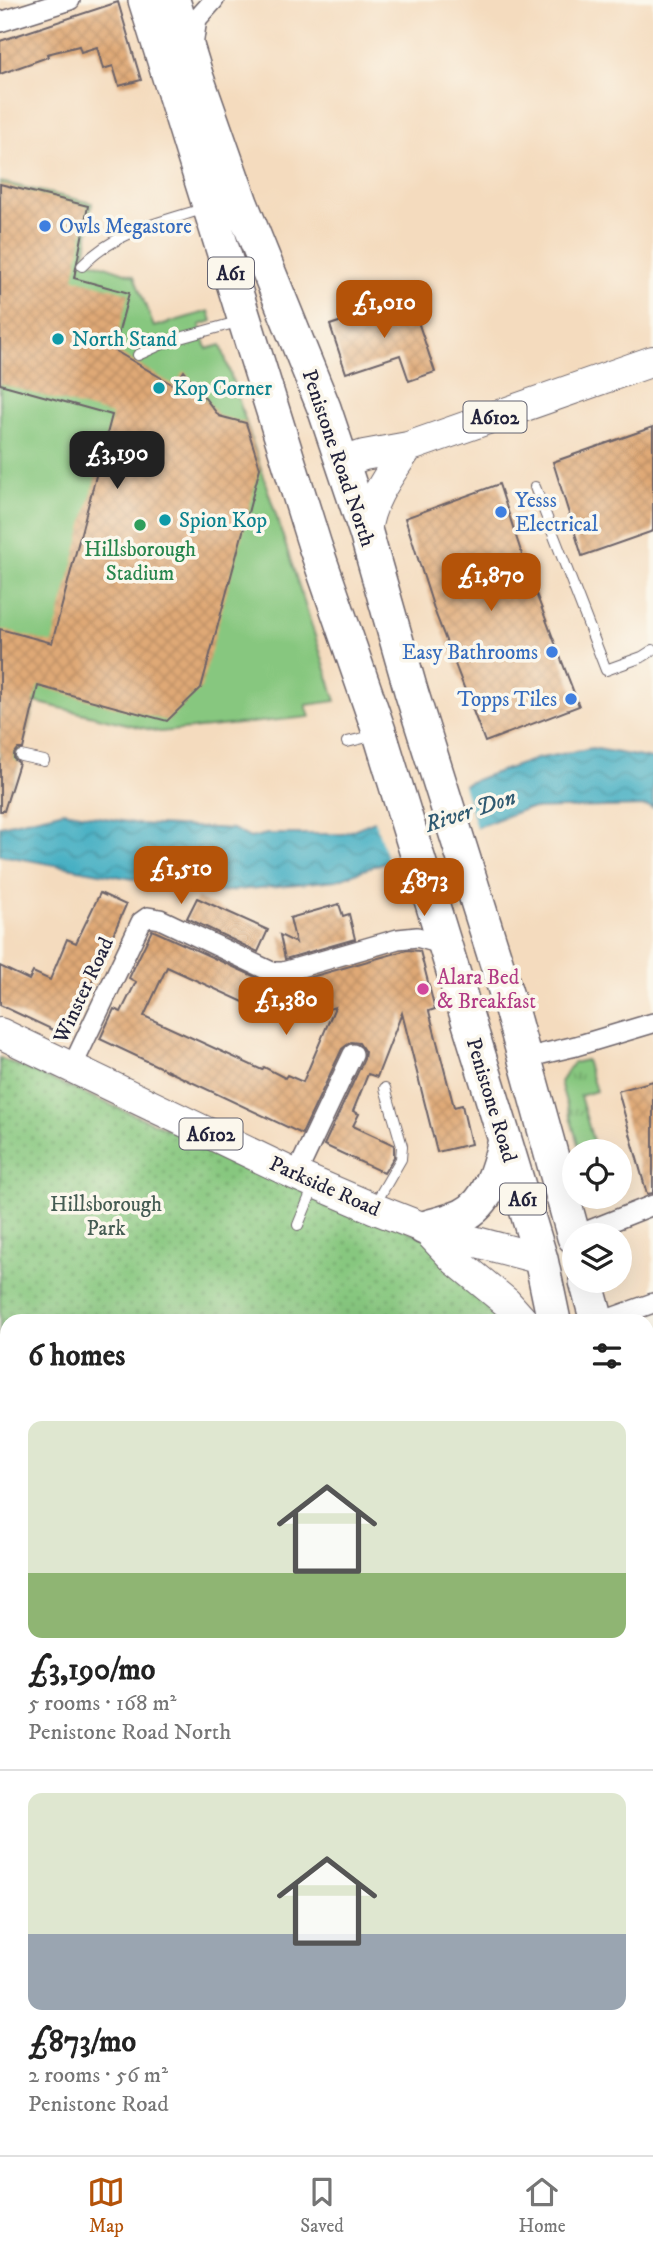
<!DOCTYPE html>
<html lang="en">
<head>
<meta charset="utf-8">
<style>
  :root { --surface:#fff; --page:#f2f2f2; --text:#222; --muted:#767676; --line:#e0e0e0; --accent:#b45309 }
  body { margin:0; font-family:"IM FELL DW Pica",serif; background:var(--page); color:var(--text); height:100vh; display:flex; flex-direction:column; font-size:26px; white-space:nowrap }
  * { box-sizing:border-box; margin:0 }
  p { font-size:23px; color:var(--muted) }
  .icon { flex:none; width:38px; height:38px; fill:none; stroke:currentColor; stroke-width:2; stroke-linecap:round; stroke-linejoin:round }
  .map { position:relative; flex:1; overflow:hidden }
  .panel { position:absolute; left:0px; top:1314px; width:654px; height:842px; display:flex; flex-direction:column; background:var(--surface); border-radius:21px 21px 0 0; box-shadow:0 7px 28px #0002 }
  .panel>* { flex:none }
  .buttons { position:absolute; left:562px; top:1139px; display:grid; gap:14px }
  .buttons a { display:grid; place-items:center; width:70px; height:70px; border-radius:50%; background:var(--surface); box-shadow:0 7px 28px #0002; font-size:35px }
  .price { position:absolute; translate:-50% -60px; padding:0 16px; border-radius:14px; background:var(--accent); color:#fff; font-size:23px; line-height:46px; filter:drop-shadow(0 2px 4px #0008) }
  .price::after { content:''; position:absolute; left:50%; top:42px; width:21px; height:16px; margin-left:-10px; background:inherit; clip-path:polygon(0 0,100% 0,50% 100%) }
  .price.current { background:#222; color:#fff }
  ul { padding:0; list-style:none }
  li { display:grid; align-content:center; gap:14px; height:371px; padding:0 28px }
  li+li { border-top:2px solid var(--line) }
  li span { display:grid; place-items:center; height:217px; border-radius:14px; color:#555 }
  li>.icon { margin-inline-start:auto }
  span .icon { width:126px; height:126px; fill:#fffc; stroke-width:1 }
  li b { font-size:30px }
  h2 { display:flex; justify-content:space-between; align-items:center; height:84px; padding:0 28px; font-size:30px }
  .dock { display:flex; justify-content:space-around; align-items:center; height:98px; border-top:2px solid var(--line); background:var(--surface); font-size:19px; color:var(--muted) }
  .dock a { display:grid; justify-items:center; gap:4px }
  .dock .current { color:var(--accent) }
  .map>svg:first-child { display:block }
</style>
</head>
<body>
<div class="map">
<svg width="653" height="2155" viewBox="0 0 653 2155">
  <defs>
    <pattern id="grass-tufts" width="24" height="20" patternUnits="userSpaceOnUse" patternTransform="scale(1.75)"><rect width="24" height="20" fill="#87c77f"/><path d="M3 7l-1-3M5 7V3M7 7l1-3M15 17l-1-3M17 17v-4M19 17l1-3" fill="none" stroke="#6ea169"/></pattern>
    <pattern id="park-dots" width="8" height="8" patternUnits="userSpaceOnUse" patternTransform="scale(1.75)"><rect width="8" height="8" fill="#87c77f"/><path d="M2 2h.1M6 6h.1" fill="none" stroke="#6ea169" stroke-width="1.8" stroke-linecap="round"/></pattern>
    <pattern id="water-waves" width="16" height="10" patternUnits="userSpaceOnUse" patternTransform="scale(1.75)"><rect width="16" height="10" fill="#44afc3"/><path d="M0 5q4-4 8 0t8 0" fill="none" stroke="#388ea0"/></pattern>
    <pattern id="building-cross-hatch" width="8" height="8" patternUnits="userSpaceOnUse" patternTransform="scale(1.75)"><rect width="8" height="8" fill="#dfa976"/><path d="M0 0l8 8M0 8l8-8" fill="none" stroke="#bf9167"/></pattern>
  </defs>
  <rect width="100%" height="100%" fill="#fbf7ec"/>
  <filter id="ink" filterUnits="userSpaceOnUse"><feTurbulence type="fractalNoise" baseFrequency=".0143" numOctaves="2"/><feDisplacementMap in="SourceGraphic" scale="14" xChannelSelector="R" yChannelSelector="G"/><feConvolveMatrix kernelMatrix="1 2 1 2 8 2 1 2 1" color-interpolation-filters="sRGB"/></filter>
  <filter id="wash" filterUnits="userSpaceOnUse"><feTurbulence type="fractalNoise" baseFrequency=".00686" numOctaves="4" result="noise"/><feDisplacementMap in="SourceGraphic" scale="28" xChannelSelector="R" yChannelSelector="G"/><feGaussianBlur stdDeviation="1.57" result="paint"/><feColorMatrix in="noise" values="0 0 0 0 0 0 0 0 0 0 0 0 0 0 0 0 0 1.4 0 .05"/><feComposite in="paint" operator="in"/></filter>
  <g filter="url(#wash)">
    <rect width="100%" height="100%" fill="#f4dbbe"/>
    <path fill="url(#grass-tufts)" stroke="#54745d" stroke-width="2" d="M586 1060 596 1091 580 1096 596 1151H580L560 1082 573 1063Z"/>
    <path fill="url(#park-dots)" stroke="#54745d" stroke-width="2" d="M0 1058 482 1262 505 1321H7V2084L0 2087Z"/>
    <path fill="#87c77f" stroke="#54745d" stroke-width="2" d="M0 182 92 203 85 259 134 276 154 327 209 311 212 321 200 325 207 349 221 345 336 701 306 705 310 717 160 732 35 702 11 788 0 785Z"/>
    <path fill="url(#water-waves)" stroke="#33687f" stroke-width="2" d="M592 748 653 759V808L647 806 525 809 337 880 210 893 0 855V826L64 811 139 824 233 829 250 838 267 834H343L483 777 536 759Z
      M0 1698 7 1700V1921L0 1915Z"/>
    <path fill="#f4dbbe" d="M462 782 477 831 389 864 374 818Z"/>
    <g id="blocks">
      <path fill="url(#building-cross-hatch)" fill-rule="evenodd" d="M118 2 141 80 119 86 113 66 103 69 97 47 81 52 79 46 47 54 48 57 0 74V41Z
        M0 184 88 206 74 278 129 293 114 350 175 386 184 371 219 416 246 423 260 468 201 688 167 721 38 686 23 749H18L14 754V759L19 763 4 811H0V629L52 643 112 415 0 384Z
        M410 298 435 372 409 381 400 355 346 373 330 325Z
        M653 427V531L582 556 553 462Z
        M499 484 527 570 579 706 485 742 435 612 405 518Z
        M100 893 126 905 68 1037 0 1005V966L29 980 33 972 50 980 67 939 76 943Z
        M197 898 268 930 258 952 187 918Z
        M339 904 343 916 349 914 355 939 285 959 280 935 296 943 290 918Z
        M152 930 293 994 290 983 407 950 420 951 435 1009 429 1011 454 1107 462 1105 471 1144 437 1152 402 1013 377 1077 368 1074 353 1111 359 1114 353 1126 394 1145V1157L384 1173 324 1145 364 1059 365 1052 359 1043 351 1042 342 1049 302 1134 100 1039 114 1009 121 1012 136 982 129 978ZM167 967 263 1011 317 1002 319 1012 335 1007 303 1082 287 1075 285 1078 264 1067 262 1070 144 1016Z
        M653 1081V1193L647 1194 618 1091Z"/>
    </g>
  </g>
  <g filter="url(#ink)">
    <use href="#blocks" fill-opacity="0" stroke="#6c6369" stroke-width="2"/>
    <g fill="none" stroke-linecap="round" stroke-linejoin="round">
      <g stroke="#6c6369" stroke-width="12">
        <path id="lane" d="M82 266C115 231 162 222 206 208
          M138 355 169 341 241 321
          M535 487 606 670 642 657 653 650
          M347 742 376 735
          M21 756 44 761
          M375 1204 401 1159 402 1146 385 1088
          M298 1225 314 1186"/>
      </g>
      <g stroke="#6c6369" stroke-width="22">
        <path id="street" d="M0 22 70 0
          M193 45 197 19 214 0
          M525 1058 576 1046 653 1023
          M72 1067 141 922 148 917 160 919 272 972H283L398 939 417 937 445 945
          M296 1175 353 1054
          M575 1236 653 1205
          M603 1321 653 1303
          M109 2155 124 2149
          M639 2155 653 2150"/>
      </g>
      <g stroke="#6c6369" stroke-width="32">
        <path id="primary" d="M343 462 364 455 408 447 653 361
          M366 533C369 500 390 474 408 447
          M0 1033 296 1175 373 1208 424 1228 541 1259
          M425 1228 456 1261 506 1302 523 1321"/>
      </g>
      <g stroke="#6c6369" stroke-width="36">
        <path id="highway" d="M145 0 315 546 380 734 505 1140 541 1259 554 1321
          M173 0 197 78 241 203 324 408 366 533 411 691 511 1009 574 1237
          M424 1228C437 1224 451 1221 462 1216 490 1203 499 1166 505 1140
          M586 1281 597 1321
          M648 1532 653 1558
          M648 1757 653 1788"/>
      </g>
      <use href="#lane" stroke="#fff" stroke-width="10"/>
      <use href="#street" stroke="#fff" stroke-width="19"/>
      <use href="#primary" stroke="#fff" stroke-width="30"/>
      <use href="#highway" stroke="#fff" stroke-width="33"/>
    </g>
  </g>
  <g fill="#3f7fe0" stroke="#fbf7ec" stroke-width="2.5">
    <circle cx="45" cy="226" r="7"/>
    <circle cx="501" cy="512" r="7"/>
    <circle cx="552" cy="652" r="7"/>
    <circle cx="571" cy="699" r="7"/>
  </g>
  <g fill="#0f9aa8" stroke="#fbf7ec" stroke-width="2.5">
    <circle cx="58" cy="339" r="7"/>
    <circle cx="159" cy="388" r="7"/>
    <circle cx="165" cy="520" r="7"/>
  </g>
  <circle fill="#2e9e5b" stroke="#fbf7ec" stroke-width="2.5" cx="140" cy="525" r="7"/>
  <circle fill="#d1479c" stroke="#fbf7ec" stroke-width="2.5" cx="423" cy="989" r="7"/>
  <g text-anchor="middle" stroke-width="7" stroke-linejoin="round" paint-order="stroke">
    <g fill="#fbf7ec" stroke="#636270" stroke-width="2">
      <rect x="208" y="257.5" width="46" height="31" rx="5"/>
      <rect x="463.5" y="401.5" width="63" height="31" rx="5"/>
      <rect x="179.5" y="1118.5" width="63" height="31" rx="5"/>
      <rect x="500" y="1183.5" width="46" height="31" rx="5"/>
    </g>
    <g font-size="19" font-weight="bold" fill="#22223b">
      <text x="231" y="280">A61</text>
      <text x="495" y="424">A6102</text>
      <text x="211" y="1141">A6102</text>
      <text x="523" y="1206">A61</text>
    </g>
    <g font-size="21" fill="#366cbe" stroke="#fbf7ec" text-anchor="start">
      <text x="59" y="233">Owls Megastore</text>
      <text x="515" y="507">Yesss<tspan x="515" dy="24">Electrical</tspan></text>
      <text x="538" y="659" text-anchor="end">Easy Bathrooms</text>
      <text x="557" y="706" text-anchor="end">Topps Tiles</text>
    </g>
    <g font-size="21" fill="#0d838f" stroke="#fbf7ec" text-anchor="start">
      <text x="72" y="346">North Stand</text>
      <text x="173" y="395">Kop Corner</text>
      <text x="179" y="527">Spion Kop</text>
    </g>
    <g font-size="21" fill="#22223b" stroke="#fbf7ec">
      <text transform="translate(339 458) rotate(71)" y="7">Penistone Road North</text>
      <text transform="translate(83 990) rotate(-65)" y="7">Winster Road</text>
      <text transform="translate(492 1100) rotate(73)" y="7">Penistone Road</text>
      <text transform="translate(325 1186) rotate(24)" y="7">Parkside Road</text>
    </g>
    <g font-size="21" fill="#27864d" stroke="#fbf7ec">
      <text x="140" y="556">Hillsborough<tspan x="140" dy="24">Stadium</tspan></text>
    </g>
    <g font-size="21" fill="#b23c85" stroke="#fbf7ec" text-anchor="start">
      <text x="437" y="984">Alara Bed<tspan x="437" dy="24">&amp; Breakfast</tspan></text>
    </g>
    <g font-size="21" fill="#455c53" stroke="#fbf7ec">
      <text x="106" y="1211">Hillsborough<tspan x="106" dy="24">Park</tspan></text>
    </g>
    <g font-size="23" font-style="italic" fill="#305a71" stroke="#fbf7ec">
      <text transform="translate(470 810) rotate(-18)" y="8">River Don</text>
    </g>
  </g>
</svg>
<div class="buttons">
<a><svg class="icon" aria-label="locate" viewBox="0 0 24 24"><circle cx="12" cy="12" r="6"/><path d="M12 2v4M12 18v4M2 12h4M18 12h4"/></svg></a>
<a><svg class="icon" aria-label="layers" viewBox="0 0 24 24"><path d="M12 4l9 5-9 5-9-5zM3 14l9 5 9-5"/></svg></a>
</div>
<b class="price" style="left:384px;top:340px">£1,010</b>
<b class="price current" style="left:117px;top:491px">£3,190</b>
<b class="price" style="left:491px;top:613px">£1,870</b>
<b class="price" style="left:181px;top:906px">£1,510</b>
<b class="price" style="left:424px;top:918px">£873</b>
<b class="price" style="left:286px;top:1037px">£1,380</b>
<section class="panel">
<h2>6 homes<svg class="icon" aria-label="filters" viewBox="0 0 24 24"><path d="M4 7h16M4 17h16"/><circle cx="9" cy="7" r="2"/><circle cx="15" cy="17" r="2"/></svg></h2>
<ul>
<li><span style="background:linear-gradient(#dfe7d0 70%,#8fb573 0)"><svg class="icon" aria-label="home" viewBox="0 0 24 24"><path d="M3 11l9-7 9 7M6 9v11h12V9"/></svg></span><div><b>£3,190/mo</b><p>5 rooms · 168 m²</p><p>Penistone Road North</p></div></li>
<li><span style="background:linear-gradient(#dfe7d0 65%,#9aa5b1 0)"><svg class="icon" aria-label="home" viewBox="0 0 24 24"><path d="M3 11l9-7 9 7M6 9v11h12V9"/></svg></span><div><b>£873/mo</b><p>2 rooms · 56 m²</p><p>Penistone Road</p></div></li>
</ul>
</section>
</div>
<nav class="dock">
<a class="current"><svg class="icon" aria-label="map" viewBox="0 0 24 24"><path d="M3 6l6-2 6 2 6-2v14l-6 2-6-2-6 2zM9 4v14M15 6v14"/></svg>Map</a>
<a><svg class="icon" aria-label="saved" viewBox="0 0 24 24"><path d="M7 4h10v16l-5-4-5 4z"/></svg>Saved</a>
<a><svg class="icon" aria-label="home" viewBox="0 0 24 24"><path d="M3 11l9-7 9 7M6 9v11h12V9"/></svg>Home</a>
</nav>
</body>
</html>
